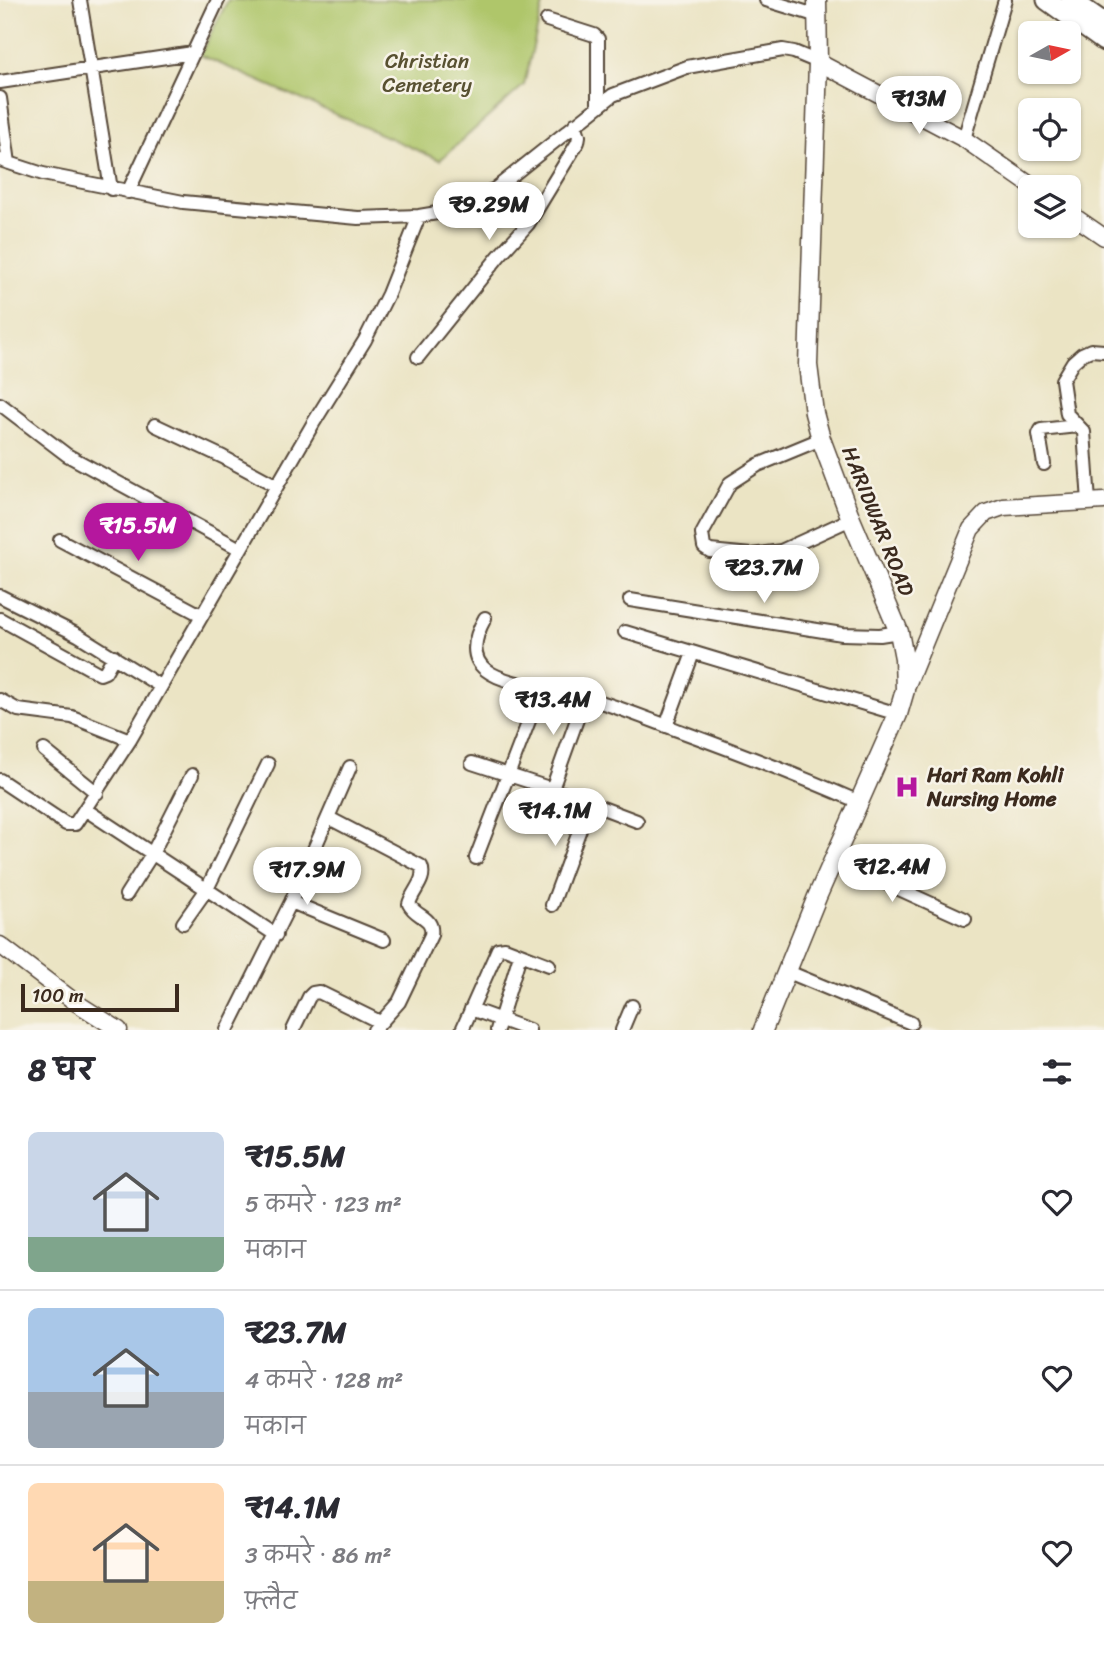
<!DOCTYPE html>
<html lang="hi">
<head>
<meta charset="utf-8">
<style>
  :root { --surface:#fff; --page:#f2f2f3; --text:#2b2b33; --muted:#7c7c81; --line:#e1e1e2; --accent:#b5179e }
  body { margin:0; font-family:Sriracha,"Playpen Sans Deva",sans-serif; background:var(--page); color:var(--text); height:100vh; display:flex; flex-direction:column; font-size:26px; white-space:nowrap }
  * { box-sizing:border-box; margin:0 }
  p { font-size:23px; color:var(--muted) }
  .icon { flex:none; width:38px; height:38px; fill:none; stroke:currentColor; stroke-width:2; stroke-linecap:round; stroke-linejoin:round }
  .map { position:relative; height:1030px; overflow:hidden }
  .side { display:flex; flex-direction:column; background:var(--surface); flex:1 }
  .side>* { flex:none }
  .needle { width:46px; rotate:81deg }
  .buttons { position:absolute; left:1018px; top:21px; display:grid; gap:14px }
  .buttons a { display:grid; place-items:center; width:63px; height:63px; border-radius:10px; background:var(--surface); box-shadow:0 2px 5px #0004; font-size:35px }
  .scale { position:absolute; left:21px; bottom:18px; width:158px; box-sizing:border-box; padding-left:7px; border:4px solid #3b2a1e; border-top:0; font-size:19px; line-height:24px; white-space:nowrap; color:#3b2a1e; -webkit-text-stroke:5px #f7f3e8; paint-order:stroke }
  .price { position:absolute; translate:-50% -60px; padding:0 16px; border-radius:24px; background:#fff; color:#222; font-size:23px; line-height:46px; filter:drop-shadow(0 2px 4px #0008) }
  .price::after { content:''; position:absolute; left:50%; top:42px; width:21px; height:16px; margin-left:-10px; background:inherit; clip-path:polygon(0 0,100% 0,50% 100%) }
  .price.current { background:var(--accent); color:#fff }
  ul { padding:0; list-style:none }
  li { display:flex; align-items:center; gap:21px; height:175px; padding:0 28px }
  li+li { border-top:2px solid var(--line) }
  li span { display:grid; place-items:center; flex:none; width:196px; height:140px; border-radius:10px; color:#555 }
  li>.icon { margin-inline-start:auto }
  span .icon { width:84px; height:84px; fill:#fffc; stroke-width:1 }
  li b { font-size:30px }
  h2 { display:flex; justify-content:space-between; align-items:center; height:84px; padding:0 28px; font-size:30px }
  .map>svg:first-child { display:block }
</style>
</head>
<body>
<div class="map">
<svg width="1104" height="1030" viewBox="0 0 1104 1030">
  <rect width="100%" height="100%" fill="#f7f3e8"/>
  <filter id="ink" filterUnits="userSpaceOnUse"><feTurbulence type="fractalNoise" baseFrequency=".0143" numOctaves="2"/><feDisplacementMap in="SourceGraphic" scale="14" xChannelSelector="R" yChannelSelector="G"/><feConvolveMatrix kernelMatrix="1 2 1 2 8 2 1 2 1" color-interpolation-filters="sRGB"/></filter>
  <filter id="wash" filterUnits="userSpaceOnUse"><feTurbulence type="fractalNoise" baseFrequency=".00686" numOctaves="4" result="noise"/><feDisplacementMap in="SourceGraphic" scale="28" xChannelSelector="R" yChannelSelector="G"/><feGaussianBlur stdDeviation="1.57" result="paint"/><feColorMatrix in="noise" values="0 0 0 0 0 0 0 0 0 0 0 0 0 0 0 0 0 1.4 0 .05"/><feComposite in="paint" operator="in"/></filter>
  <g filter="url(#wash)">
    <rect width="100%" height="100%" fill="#ebe4c4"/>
    <path fill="#afc66b" stroke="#757844" stroke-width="2" d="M228 0H544L524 85 440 160 200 55Z"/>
  </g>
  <g filter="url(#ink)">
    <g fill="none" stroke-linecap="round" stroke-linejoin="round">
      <g stroke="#554637" stroke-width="16">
        <path id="minor" d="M80 0 111 189
          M766 0 818 16
          M547 20 594 35 598 39V105
          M0 82 193 53
          M0 98 9 163
          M964 139 1005 0
          M0 160 43 174 183 202 358 218 419 216 443 212 495 189 613 95 687 67 783 50 794 52 818 62
          M128 192 218 0
          M418 357 499 256 528 224 578 142 579 136 575 124
          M0 404 67 455 240 549
          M155 425 223 457 277 486
          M821 439 758 465 730 483 702 534 704 547 710 551 751 555 781 551 851 519
          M1044 464 1039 434 1041 430 1077 426
          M1089 502 1084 432 1067 414 1062 380 1073 362 1082 354 1091 350 1104 351
          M60 540 201 615
          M0 596 78 635 160 686
          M630 600 842 634 880 635 899 632
          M485 618C476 634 468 656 486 670 506 686 558 689 584 697 616 706 648 719 680 731 740 753 800 776 859 802
          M0 619 100 674 105 672 114 656
          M625 632 898 714
          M0 700 18 710 72 717 130 740
          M666 726 693 653
          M44 750 97 793
          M472 763 552 789 637 821
          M0 780 66 824H75L130 740 314 422 365 340 388 294 419 216
          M552 789 585 697
          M86 810 276 935
          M329 818 421 866C427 880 412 891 409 904 416 918 434 916 431 935L399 1002 374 1030
          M476 858 542 687
          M833 859 965 919
          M126 895 152 854 192 775
          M291 902 384 940
          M552 905 590 802
          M183 923 207 889 268 764
          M786 971 911 1023
          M471 1009 529 1030
          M227 1030 291 902 350 767
          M293 1030 309 997 313 993 319 992 380 1022
          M462 1030 498 949 505 948 549 965
          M497 1030 520 955
          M622 1030 632 1006"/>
      </g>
      <g stroke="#554637" stroke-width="19">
        <path id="tertiary" d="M818 62 964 139 1033 187
          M1069 213 1104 237
          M905 690 971 529 986 513 1003 507 1104 501
          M0 945 75 1002 119 1030"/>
      </g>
      <g stroke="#554637" stroke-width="21">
        <path id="secondary" d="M763 1030 817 897 898 714 905 690 904 658 899 632 851 519 821 439 814 413 808 365 818 62 817 0"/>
      </g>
      <g stroke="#554637" stroke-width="23">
        <path id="primary" d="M1047 0 1104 41
          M1071 0 1104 23"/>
      </g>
      <use href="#minor" stroke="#fff" stroke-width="12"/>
      <use href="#tertiary" stroke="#fff" stroke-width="16"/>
      <use href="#secondary" stroke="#fff" stroke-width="18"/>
      <use href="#primary" stroke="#fff" stroke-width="19"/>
    </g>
  </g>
  <defs>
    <g id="hospital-bare" transform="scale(1.89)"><path d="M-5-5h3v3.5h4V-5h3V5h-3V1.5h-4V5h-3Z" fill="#b5179e" stroke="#f7f3e8" stroke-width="2.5" paint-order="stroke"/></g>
  </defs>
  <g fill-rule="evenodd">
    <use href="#hospital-bare" x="907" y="787"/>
  </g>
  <g text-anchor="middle" stroke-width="5" stroke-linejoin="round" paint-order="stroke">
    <g font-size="21" fill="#585131" stroke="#f7f3e8">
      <text x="427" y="68">Christian<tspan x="427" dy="24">Cemetery</tspan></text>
    </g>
    <g font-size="21" fill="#3b2a1e" stroke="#f7f3e8">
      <text transform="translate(878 521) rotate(68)" y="7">HARIDWAR ROAD</text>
    </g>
    <g font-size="21" font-weight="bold" fill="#3b2a1e" stroke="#f7f3e8" text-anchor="start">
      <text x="927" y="782">Hari Ram Kohli<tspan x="927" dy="24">Nursing Home</tspan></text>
    </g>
  </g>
</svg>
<div class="buttons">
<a><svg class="needle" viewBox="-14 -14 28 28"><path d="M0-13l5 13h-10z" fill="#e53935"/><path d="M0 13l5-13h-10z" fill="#7c7c81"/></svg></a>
<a><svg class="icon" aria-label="locate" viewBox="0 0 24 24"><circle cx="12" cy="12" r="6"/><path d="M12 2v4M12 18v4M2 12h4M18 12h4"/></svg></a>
<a><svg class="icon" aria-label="layers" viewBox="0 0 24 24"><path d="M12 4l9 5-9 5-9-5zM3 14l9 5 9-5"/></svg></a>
</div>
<div class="scale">100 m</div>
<b class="price" style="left:919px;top:136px">₹13M</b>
<b class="price" style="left:489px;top:242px">₹9.29M</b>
<b class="price current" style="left:138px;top:563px">₹15.5M</b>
<b class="price" style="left:764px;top:605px">₹23.7M</b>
<b class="price" style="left:553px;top:737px">₹13.4M</b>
<b class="price" style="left:555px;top:848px">₹14.1M</b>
<b class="price" style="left:892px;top:904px">₹12.4M</b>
<b class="price" style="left:307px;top:907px">₹17.9M</b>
</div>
<section class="side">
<h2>8 घर<svg class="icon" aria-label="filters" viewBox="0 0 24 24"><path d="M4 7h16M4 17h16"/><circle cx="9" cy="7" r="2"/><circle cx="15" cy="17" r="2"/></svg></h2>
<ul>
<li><span style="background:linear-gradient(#c9d6e8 75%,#7fa58c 0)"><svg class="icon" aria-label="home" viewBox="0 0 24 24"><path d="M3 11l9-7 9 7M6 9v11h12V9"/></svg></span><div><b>₹15.5M</b><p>5 कमरे · 123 m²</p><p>मकान</p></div><svg class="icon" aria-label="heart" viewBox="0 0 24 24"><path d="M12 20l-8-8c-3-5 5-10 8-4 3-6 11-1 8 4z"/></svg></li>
<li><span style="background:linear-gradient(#a9c7e8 60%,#9aa5b1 0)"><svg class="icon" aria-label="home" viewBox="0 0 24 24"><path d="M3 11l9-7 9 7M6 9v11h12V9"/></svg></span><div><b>₹23.7M</b><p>4 कमरे · 128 m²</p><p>मकान</p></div><svg class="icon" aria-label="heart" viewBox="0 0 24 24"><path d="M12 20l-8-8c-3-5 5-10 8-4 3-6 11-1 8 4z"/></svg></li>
<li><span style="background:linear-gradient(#ffd9b3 70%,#c2b280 0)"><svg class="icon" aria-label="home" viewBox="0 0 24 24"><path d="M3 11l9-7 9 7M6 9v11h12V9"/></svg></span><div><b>₹14.1M</b><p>3 कमरे · 86 m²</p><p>फ़्लैट</p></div><svg class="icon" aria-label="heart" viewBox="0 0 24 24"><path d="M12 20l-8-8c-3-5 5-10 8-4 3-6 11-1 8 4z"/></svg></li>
</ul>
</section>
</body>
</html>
